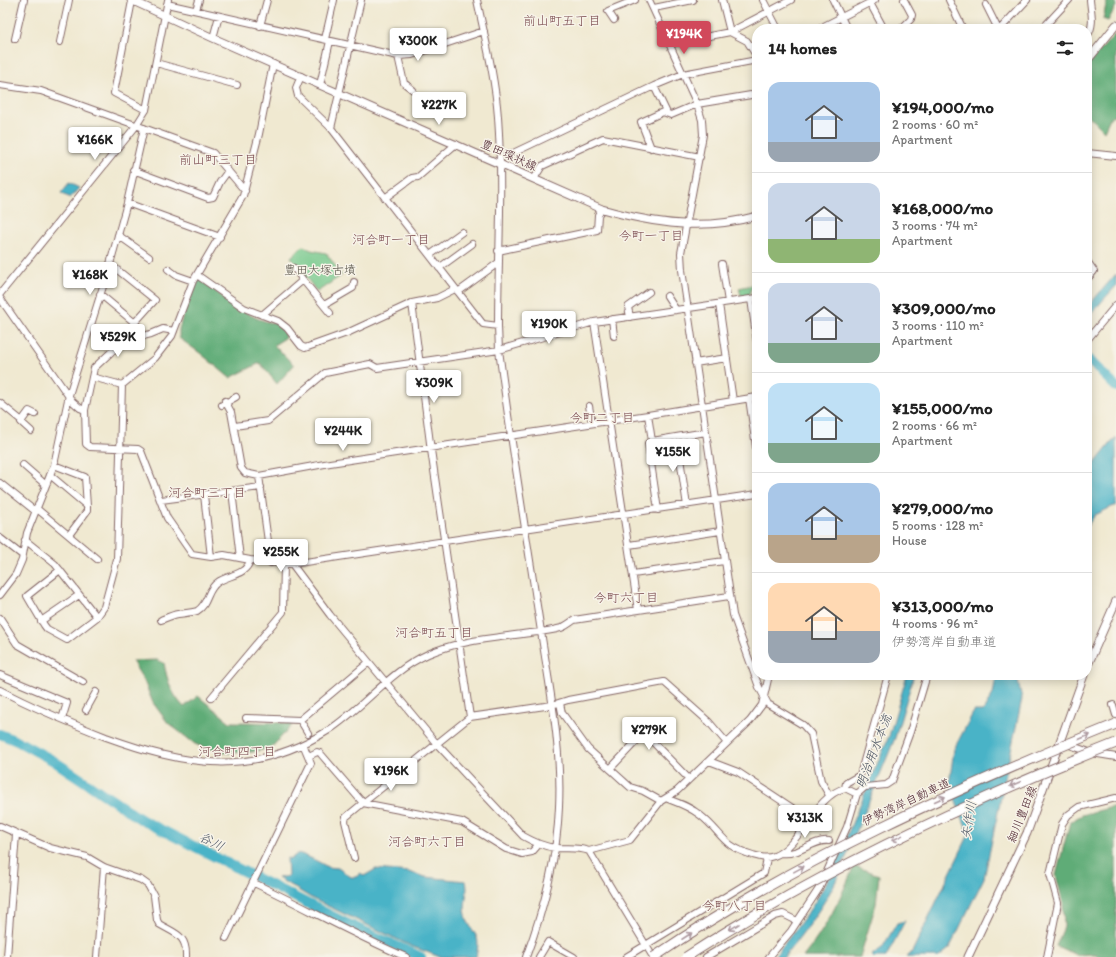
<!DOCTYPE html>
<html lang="en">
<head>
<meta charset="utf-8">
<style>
  :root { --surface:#fff; --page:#f2f2f2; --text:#222; --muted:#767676; --line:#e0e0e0; --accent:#d1495b }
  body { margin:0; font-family:Itim,"Klee One",sans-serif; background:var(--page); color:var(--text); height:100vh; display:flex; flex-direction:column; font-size:15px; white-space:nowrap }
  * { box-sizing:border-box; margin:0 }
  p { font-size:13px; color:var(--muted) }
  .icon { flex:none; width:22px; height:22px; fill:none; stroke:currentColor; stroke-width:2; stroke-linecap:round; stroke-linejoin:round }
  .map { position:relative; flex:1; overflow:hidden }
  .panel { position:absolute; left:752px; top:24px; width:340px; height:656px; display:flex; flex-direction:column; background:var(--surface); border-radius:16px; box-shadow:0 2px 10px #0003 }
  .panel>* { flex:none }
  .price { position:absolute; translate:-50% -34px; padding:0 9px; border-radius:4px; background:#fff; color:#222; font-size:13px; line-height:26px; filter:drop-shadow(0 1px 2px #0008) }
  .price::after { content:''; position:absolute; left:50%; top:24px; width:12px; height:9px; margin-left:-6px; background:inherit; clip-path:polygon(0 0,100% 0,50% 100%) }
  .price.active { background:var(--accent); color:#fff }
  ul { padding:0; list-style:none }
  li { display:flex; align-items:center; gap:12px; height:100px; padding:0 16px }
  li+li { border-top:1px solid var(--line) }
  li span { display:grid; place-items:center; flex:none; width:112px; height:80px; border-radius:12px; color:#555 }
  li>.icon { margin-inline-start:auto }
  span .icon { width:48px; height:48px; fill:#fffc; stroke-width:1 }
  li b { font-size:17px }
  h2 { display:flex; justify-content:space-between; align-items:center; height:48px; padding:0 16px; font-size:17px }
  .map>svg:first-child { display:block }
</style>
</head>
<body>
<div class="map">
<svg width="1116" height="957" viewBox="0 0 1116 957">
  <rect width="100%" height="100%" fill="#f7f3e8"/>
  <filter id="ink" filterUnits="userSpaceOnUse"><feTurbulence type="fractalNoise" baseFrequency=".025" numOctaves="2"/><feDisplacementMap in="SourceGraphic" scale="8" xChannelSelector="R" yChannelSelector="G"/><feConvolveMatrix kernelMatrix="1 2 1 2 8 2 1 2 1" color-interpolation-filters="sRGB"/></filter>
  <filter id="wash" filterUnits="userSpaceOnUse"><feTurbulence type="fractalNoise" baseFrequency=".012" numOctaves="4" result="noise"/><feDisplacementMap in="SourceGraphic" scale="16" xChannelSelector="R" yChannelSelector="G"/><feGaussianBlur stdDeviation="0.9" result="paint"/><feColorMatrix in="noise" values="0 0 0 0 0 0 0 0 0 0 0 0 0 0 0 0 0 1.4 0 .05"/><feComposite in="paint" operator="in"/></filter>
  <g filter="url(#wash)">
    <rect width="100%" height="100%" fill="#f0e9d1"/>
    <path fill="#74c88b" stroke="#5f745b" d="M303 246 311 250 326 253 342 275 317 292 291 257Z
      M753 285 747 298 742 299 739 288Z"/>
    <path fill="#5fac77" stroke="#546651" d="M1107 0H1116V6L1108 21 1103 19Z
      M1116 33V115L1111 116 1104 131 1087 114V65Z
      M199 279C221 294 250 322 276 323L284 332 285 338 274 345 294 365 277 384 260 363 230 378 200 353 179 338V329L193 281Z
      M157 660 164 663C167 680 172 695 184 707L198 696 230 722 294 723 271 748 252 752 227 753 205 748 195 744 168 723 153 703 144 681 132 661Z
      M1116 806V957H1098L1096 954 1077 955 1056 946 1064 927 1063 903 1056 875 1070 822 1082 815Z
      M854 866 879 875 876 904 860 957H803C826 929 840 899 854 866Z"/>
    <path fill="#49b3c7" stroke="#4a6979" d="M69 183 79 188 70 198 61 193Z
      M1116 274V286L1087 318V307Z
      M1116 437V505L1095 515 1087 526V473Z
      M907 675H914L895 738 838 877C824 906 804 932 784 957H774C794 931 816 905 830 875L889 736Z
      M986 675H1017L1022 699 984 878 949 949 939 957H907L912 952 969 834 949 785 954 749 974 711H983L993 694 996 676 989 677Z
      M298 853C303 854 324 864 327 867L338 868 351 877H356L361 873 364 876 376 869 409 872 425 877 466 881C469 893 463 903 466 915 467 924 474 930 477 938 479 944 477 951 476 957H440L411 946 313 899 278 878 288 876 287 858 291 859Z
      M905 921 886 957H872V955L882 948 897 923Z"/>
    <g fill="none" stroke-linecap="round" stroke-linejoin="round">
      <path stroke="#49b3c7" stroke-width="10" d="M1089 360 1116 387
        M0 734 19 742 54 761 142 820 344 922 421 957"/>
    </g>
  </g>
  <g filter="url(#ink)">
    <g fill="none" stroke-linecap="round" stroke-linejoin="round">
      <g stroke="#846665" stroke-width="8">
        <path id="minor" d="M477 0C485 38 495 77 498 117 503 186 498 256 498 326L499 350C511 442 526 534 540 625 549 685 562 746 559 807 557 859 544 909 526 957
          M649 0 697 104 702 120 703 135 681 253 682 270 733 615 759 687 768 704 803 725 811 734 821 781 829 795
          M722 0 730 32 747 41 757 57
          M763 0 778 29
          M833 0 847 29
          M949 0 963 29
          M132 1 114 93 146 110
          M870 3 884 29
          M167 4 398 56 412 55 484 31
          M986 5 998 29
          M654 8 693 0
          M196 10 199 0
          M614 20 608 11 635 0
          M260 26 267 0
          M818 29 875 0
          M901 29 911 19 912 15 904 0
          M1000 29 1027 0
          M1042 29 1069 0
          M1087 36C1095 26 1091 12 1090 0
          M213 38 219 16
          M15 39 24 0
          M325 39 334 0
          M60 42 69 0
          M669 44 730 32 791 0
          M398 56 404 83 413 90
          M156 63 237 85
          M301 76 296 88 298 96 331 128 483 324 498 326
          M0 85 41 91 213 153 245 191
          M320 85 330 41
          M654 86 667 113
          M331 128 361 0
          M651 148 641 122 663 112 671 115 697 104 757 94
          M1087 153 1116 156
          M509 155 654 86 683 74 757 60
          M133 170 208 198 213 197 220 182 228 171
          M534 179 542 166 603 138 700 157
          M385 198 412 178 418 177 456 144
          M127 203 220 237
          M118 235 149 257
          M498 251 597 230 598 215 602 209
          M430 255 462 232
          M1087 261 1094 271 1087 279
          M110 264 155 300 129 329 130 338
          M722 264 728 302
          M294 268 303 280
          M439 268 472 244
          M168 269 176 275 193 281
          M197 275 244 308 278 321 287 328 301 346 305 348 347 333 412 303 437 298 455 289
          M458 292 498 263
          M0 294 136 126 146 110 168 0
          M100 294 135 323
          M667 296 676 310
          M0 298 72 401 80 408 85 410 86 444 90 447 138 449 141 451 167 518 192 554 211 557 224 555 250 560 292 564 757 494
          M751 299 757 342
          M412 303 430 443 470 717
          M719 304 733 401
          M324 305 353 288 354 282
          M262 315 303 280 330 313
          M630 317 628 307 649 292
          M612 319 614 336
          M594 322 638 610
          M1087 340 1116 305
          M695 363 727 358
          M92 377 122 385
          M749 398 757 454
          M225 401 231 412 241 468 245 473 259 476 330 463 648 415 757 397
          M0 403 22 421
          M222 405 236 397
          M589 406 592 423
          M85 410 94 368 123 341 151 334 163 329 174 331
          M648 415 652 441
          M235 426 268 421 325 373 370 364 377 368 499 350 594 322 757 298
          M31 431 21 422 29 411 35 414
          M677 438 687 506
          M23 465 46 485
          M50 475 87 506 85 477 54 465
          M259 476 271 563
          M0 483 35 511
          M232 491 240 558
          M204 495 211 557
          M161 500 261 487
          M36 508 97 559
          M658 510 648 443 652 441 706 432
          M69 535 87 511V506
          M0 538 22 555
          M25 540 55 564 97 617 104 607 117 559 122 385 155 358 172 336 193 281 243 196 259 134 273 64
          M629 545 720 531
          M292 564 330 615 436 743 523 836C534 842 544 847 557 848 568 849 578 847 589 851L653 957
          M60 570 27 596 44 625 47 629 67 640 97 617
          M633 574 724 561
          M0 595 16 574 22 560 27 533 54 465 69 395 110 264 127 203 144 128
          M0 618 17 644 83 682
          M161 620C166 618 172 615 178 614 184 613 191 613 197 611 209 604 206 590 218 582 228 575 247 575 250 560
          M41 621 79 595
          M0 675 67 703 62 719
          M0 690C34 708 70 723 106 737 186 766 252 778 329 730 364 707 390 671 428 654 459 640 497 638 530 633 540 632 551 631 561 628 566 626 570 623 574 620L729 596
          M211 698 283 612 284 564
          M560 703 562 713 588 749 630 787 643 791 661 801
          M1113 705 1116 715
          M86 710 96 692
          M246 718 300 720 308 733
          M300 720 369 662
          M1067 744 1092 753 1116 757
          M309 756 317 752 320 753 363 803 470 717 552 705 568 700 664 682 709 722 727 743
          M709 761 738 772 809 819
          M610 769 644 733 689 779
          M845 788 846 783 860 775 888 675
          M668 799C679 803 690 807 700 815 723 833 721 846 753 855 760 857 766 859 774 856 801 846 814 796 845 788L857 794 865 787 886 785 892 781 910 732 927 675
          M0 826 50 848 87 857 104 867 141 880 148 885 154 896 157 920 159 924C176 934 187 935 186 957
          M589 851 630 840 661 801 677 791 750 721 762 705 769 675
          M781 853C800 856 812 839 829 841
          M354 858 345 821 346 817 363 803 462 822 506 849 522 854 532 852 539 844
          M254 883C305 907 354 935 406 957
          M226 938 311 763 303 744
          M7 957 16 834
          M97 957 104 867
          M539 957 548 942 574 957
          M626 957 764 873 767 858
          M706 957 775 916 783 914 797 921
          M769 957 791 931 820 887 847 827 857 794
          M1047 957 1058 903 1050 874 1062 824 1068 815 1079 807 1116 798"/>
      </g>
      <g stroke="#846665" stroke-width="9">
        <path id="major" d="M131 0 213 38 602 209C655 224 703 231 757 216
          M1087 61 1116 25
          M1087 667 1116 601
          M968 957 1027 833 1084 675"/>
      </g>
      <use href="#minor" stroke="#fff" stroke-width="6"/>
      <use href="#major" stroke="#fff" stroke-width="7"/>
      <g stroke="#846665" stroke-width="11" stroke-linecap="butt">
        <path id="highway-bridge" d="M654 957C798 859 956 789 1116 724
          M686 957C821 870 967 802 1116 743"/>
      </g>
      <use href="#highway-bridge" stroke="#fff" stroke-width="9"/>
    </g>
    <defs><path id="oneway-shaft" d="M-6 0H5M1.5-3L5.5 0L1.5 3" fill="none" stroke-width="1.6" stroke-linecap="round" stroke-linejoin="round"/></defs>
    <g stroke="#ae9aa0">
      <use href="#oneway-shaft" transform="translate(1085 737) rotate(-23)"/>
      <use href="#oneway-shaft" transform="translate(1015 784) rotate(157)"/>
      <use href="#oneway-shaft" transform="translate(940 799) rotate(-24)"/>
      <use href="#oneway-shaft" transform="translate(897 838) rotate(154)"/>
      <use href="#oneway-shaft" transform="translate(799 869) rotate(-29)"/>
      <use href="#oneway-shaft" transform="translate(734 927) rotate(148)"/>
      <use href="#oneway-shaft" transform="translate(687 936) rotate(-33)"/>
    </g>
  </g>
  <g text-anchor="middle" stroke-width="3" stroke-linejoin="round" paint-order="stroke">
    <g font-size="12" fill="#4a1f2b" stroke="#f7f3e8">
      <text transform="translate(509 155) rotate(24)" y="4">豊田環状線</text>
      <text transform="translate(906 802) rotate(-25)" y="4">伊勢湾岸自動車道</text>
      <text transform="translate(1022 814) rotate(-68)" y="4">細川豊田線</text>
    </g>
    <g font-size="12" fill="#575248" stroke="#f7f3e8">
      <text x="320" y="274">豊田大塚古墳</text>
    </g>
    <g font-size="13" fill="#7a4a4f" stroke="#f7f3e8">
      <text x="562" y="25">前山町五丁目</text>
      <text x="218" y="164">前山町三丁目</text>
      <text x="651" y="240">今町一丁目</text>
      <text x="391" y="244">河合町一丁目</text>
      <text x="602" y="422">今町二丁目</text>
      <text x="207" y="497">河合町三丁目</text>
      <text x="626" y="602">今町六丁目</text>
      <text x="434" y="637">河合町五丁目</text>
      <text x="237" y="756">河合町四丁目</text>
      <text x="427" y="846">河合町六丁目</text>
      <text x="734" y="910">今町八丁目</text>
    </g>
    <g font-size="13" font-style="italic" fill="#4a5362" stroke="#f7f3e8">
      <text transform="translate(873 751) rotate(-69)" y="5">明治用水本流</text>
      <text transform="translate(968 820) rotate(-81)" y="5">矢作川</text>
      <text transform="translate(212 841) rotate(27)" y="5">谷川</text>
    </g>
  </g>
</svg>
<b class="price active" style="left:684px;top:55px">¥194K</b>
<b class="price" style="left:418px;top:62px">¥300K</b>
<b class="price" style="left:439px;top:126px">¥227K</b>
<b class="price" style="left:95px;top:161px">¥166K</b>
<b class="price" style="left:90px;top:296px">¥168K</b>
<b class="price" style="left:549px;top:345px">¥190K</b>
<b class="price" style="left:118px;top:358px">¥529K</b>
<b class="price" style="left:434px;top:404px">¥309K</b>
<b class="price" style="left:343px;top:452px">¥244K</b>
<b class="price" style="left:673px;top:473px">¥155K</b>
<b class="price" style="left:281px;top:573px">¥255K</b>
<b class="price" style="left:649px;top:751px">¥279K</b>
<b class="price" style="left:391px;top:792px">¥196K</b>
<b class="price" style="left:805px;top:839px">¥313K</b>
<section class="panel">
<h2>14 homes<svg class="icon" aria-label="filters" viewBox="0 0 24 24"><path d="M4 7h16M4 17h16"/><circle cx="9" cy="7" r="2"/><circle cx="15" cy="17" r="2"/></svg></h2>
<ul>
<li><span style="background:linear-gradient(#a9c7e8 75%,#9aa5b1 0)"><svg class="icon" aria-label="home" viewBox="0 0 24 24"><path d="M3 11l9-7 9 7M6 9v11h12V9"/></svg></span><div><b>¥194,000/mo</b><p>2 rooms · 60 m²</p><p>Apartment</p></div></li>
<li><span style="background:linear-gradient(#c9d6e8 70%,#8fb573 0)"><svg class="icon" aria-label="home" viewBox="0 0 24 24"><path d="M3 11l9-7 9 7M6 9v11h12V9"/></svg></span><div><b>¥168,000/mo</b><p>3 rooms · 74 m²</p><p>Apartment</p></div></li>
<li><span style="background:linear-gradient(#c9d6e8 75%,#7fa58c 0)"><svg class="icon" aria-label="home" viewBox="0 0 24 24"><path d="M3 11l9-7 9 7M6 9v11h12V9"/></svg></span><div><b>¥309,000/mo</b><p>3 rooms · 110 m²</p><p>Apartment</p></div></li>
<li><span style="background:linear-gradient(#bfe0f5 75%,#7fa58c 0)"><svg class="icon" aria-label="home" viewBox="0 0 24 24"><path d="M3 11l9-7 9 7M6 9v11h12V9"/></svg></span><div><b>¥155,000/mo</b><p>2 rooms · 66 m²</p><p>Apartment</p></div></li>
<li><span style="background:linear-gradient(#a9c7e8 65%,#b9a48a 0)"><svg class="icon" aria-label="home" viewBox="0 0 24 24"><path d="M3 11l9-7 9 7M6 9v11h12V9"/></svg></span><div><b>¥279,000/mo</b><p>5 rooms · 128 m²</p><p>House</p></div></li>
<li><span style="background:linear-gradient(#ffd9b3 60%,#9aa5b1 0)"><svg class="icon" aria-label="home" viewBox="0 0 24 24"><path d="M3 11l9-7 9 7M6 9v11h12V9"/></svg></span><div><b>¥313,000/mo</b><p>4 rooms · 96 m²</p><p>伊勢湾岸自動車道</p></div></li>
</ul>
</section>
</div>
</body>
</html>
